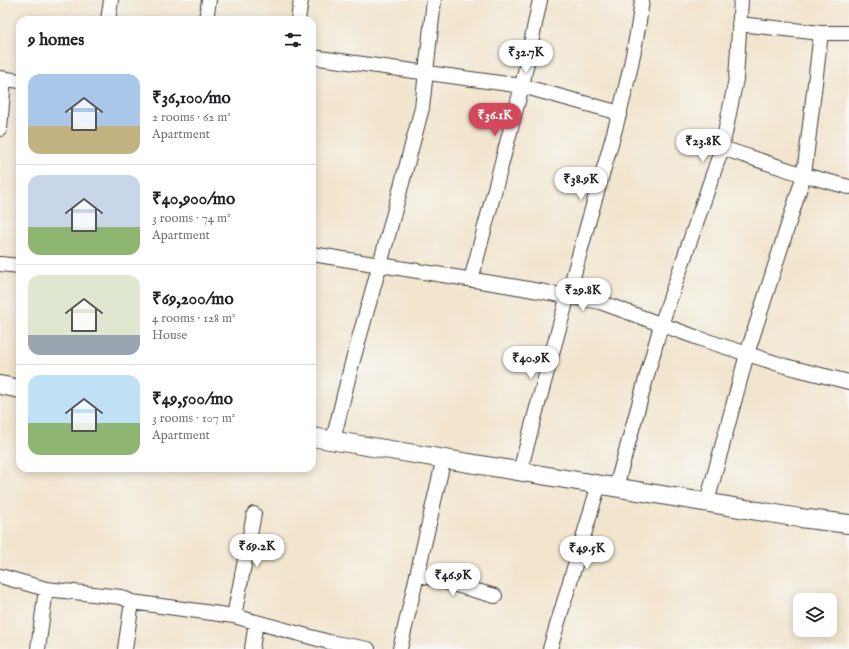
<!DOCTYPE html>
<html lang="en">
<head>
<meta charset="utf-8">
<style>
  :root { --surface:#fff; --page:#f2f2f2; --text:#202124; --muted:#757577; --line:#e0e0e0; --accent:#d1495b }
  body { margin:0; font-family:"IM FELL English",serif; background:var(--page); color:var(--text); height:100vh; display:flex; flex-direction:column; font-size:15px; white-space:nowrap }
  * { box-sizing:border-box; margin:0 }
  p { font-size:13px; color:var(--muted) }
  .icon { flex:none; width:22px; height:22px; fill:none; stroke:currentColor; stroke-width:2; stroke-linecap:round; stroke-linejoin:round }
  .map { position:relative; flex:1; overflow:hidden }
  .sheet { position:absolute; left:16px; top:16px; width:300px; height:456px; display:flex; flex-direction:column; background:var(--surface); border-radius:12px; box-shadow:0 2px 10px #0003 }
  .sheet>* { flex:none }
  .controls { position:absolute; left:793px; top:593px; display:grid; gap:8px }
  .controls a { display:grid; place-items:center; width:44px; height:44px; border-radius:8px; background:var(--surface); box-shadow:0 2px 10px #0003; font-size:20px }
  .price { position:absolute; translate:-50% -34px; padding:0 9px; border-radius:14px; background:#fff; color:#222; font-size:13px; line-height:26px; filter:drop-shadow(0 1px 2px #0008) }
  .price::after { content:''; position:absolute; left:50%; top:24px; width:12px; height:9px; margin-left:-6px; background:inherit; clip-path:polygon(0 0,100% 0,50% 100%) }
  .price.current { background:var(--accent); color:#fff }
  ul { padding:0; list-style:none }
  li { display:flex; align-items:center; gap:12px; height:100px; padding:0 12px }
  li+li { border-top:1px solid var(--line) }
  li span { display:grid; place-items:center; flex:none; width:112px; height:80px; border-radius:12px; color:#555 }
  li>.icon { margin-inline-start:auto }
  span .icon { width:48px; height:48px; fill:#fffc; stroke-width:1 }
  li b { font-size:17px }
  h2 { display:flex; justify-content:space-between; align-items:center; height:48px; padding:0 12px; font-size:17px }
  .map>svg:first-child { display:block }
</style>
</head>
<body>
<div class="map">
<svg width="849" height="649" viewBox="0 0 849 649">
  <rect width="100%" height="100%" fill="#f6f6f2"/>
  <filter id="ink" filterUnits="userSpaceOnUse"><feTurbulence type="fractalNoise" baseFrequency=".025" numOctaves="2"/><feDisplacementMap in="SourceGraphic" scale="8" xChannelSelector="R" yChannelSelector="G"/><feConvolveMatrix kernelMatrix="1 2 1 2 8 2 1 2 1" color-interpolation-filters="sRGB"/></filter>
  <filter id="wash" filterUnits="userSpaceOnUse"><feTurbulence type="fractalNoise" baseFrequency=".012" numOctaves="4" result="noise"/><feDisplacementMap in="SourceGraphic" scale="16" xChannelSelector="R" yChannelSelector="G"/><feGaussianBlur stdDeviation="0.9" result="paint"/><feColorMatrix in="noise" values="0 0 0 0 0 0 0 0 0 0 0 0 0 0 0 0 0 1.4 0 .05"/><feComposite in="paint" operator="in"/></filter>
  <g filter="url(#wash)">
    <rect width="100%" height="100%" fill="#f2e5ce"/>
  </g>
  <g filter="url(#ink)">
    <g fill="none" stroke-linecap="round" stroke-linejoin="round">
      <g stroke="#3c3a37" stroke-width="16">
        <path id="minor" d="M108 20 111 0
          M206 20 209 0
          M298 20 301 0
          M739 24 821 33H849
          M312 57 522 86 620 113
          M0 78 20 81
          M0 129 4 79
          M722 148 804 175 849 187
          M312 254 517 287 600 302 701 339 785 366 849 382
          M0 264 20 266
          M471 280 522 86 540 0
          M333 440 351 367 387 239 422 108 434 0
          M520 471C542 388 565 305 588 223 609 150 633 76 642 0
          M616 487 661 325 722 148 736 79 741 0
          M707 502 747 354 804 175 821 33
          M417 574 495 596
          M0 576 46 589
          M234 616 254 514
          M38 649 46 589 121 597 132 602 234 616 329 642 368 649
          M125 649 132 602
          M252 649 256 622
          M400 649 444 458
          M550 649 599 484"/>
      </g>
      <g stroke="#3c3a37" stroke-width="20">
        <path id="tertiary" d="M0 385 20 389
          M312 437 800 518 849 524"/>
      </g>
      <use href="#minor" stroke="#fff" stroke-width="14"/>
      <use href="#tertiary" stroke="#fff" stroke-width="18"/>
    </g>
  </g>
</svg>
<div class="controls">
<a><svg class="icon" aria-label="layers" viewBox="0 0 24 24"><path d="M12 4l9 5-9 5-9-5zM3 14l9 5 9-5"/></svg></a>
</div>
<b class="price" style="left:526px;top:74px">₹32.7K</b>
<b class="price current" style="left:495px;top:137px">₹36.1K</b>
<b class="price" style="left:703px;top:163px">₹23.8K</b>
<b class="price" style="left:581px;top:201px">₹38.9K</b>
<b class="price" style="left:583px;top:312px">₹29.8K</b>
<b class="price" style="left:531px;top:380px">₹40.9K</b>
<b class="price" style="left:257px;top:568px">₹69.2K</b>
<b class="price" style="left:587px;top:570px">₹49.5K</b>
<b class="price" style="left:453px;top:597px">₹46.9K</b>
<section class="sheet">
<h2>9 homes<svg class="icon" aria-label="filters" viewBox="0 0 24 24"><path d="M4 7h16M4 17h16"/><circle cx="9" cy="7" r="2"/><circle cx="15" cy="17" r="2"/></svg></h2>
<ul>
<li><span style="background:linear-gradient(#a9c7e8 65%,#c2b280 0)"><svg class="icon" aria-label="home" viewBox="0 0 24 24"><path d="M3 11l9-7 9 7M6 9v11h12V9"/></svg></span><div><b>₹36,100/mo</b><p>2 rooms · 62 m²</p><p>Apartment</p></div></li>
<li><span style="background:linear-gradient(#c9d6e8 65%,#8fb573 0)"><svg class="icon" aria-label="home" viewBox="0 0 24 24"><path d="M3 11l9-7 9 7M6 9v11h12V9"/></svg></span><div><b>₹40,900/mo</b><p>3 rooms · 74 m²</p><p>Apartment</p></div></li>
<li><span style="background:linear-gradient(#dfe7d0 75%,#9aa5b1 0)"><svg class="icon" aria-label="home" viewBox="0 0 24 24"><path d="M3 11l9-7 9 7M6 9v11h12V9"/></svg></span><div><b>₹69,200/mo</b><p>4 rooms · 128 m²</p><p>House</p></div></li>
<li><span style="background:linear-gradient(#bfe0f5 60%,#8fb573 0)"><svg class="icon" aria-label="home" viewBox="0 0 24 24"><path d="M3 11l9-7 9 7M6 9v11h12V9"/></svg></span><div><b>₹49,500/mo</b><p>3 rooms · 107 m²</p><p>Apartment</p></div></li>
</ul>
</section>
</div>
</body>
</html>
